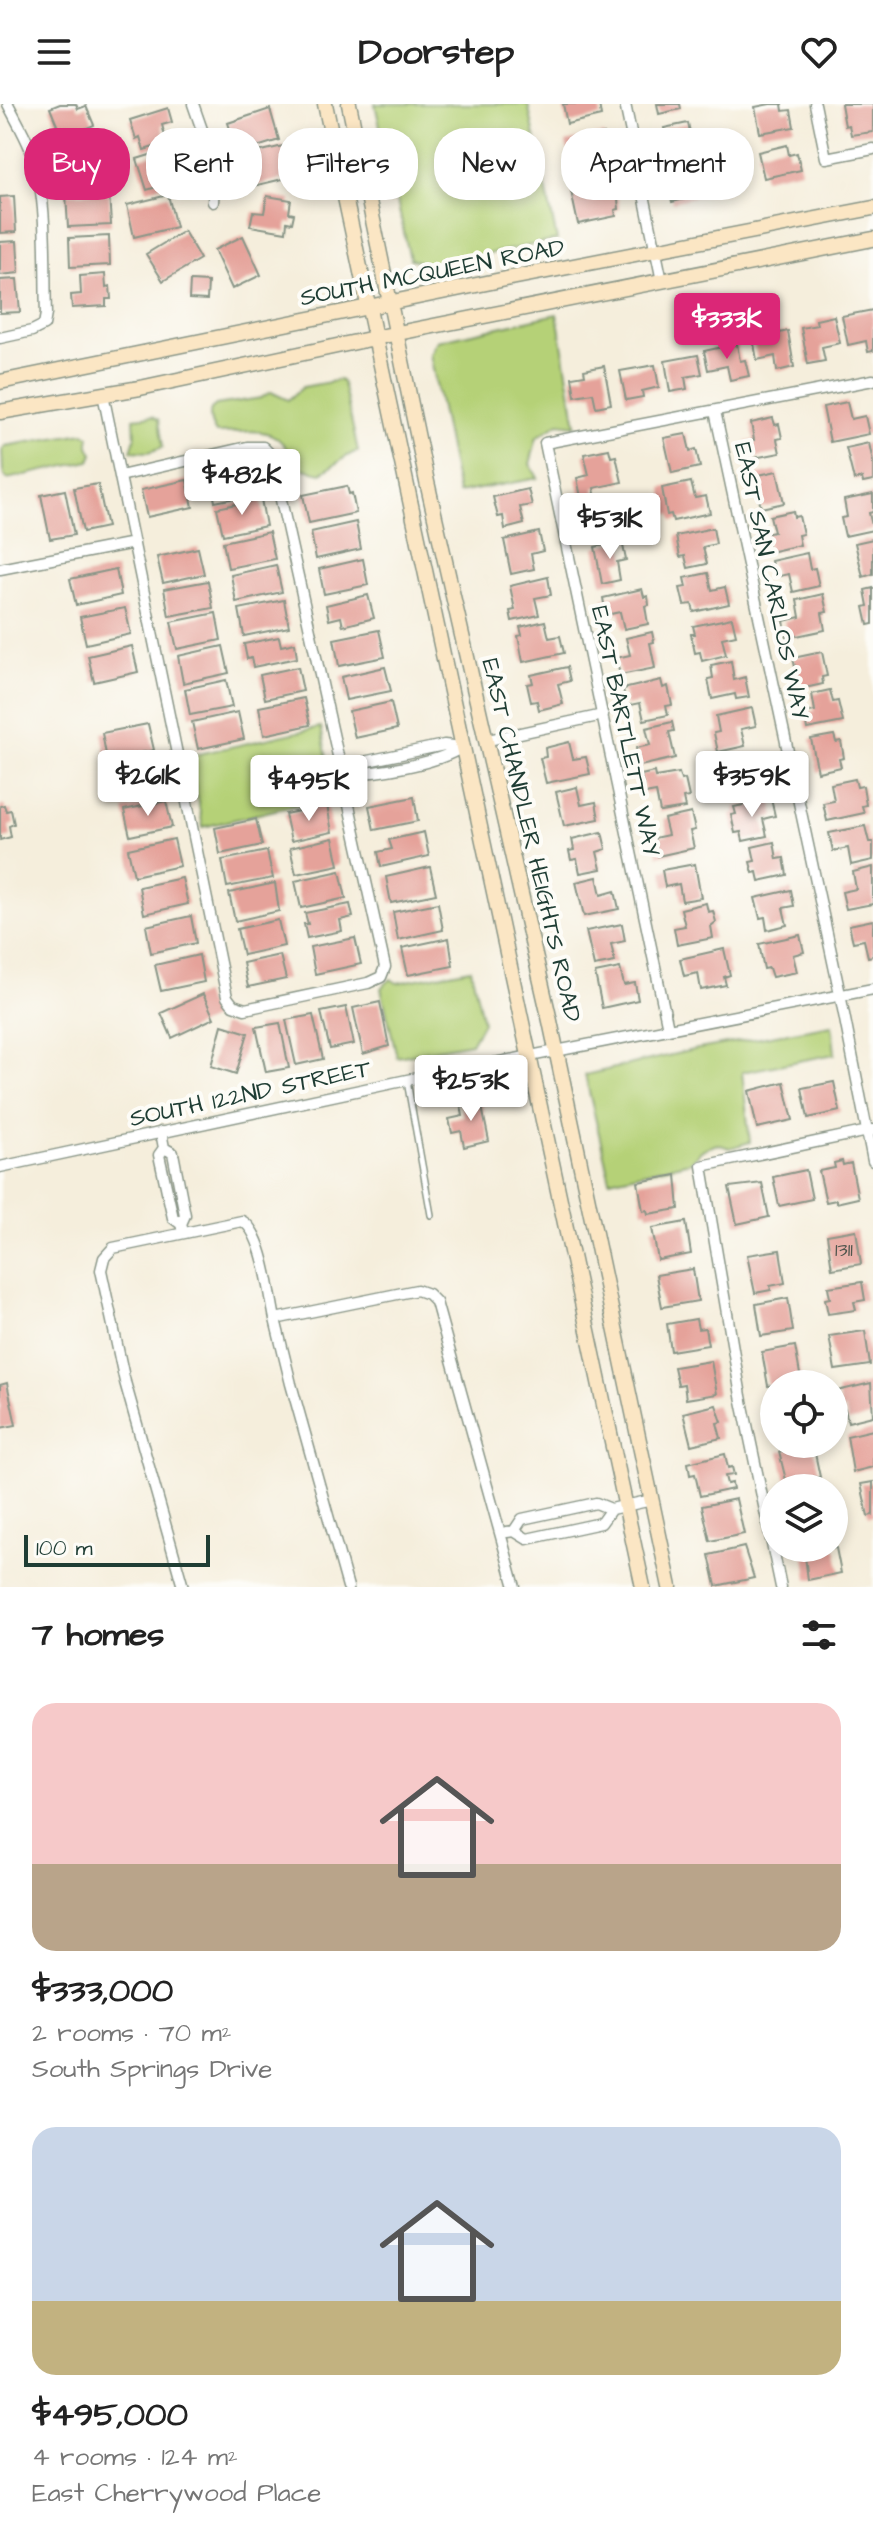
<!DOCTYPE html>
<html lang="en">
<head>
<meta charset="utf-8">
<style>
  :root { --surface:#fff; --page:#f2f2f2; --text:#222; --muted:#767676; --accent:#db2777 }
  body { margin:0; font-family:"Architects Daughter",sans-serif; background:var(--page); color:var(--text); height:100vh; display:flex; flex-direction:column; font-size:30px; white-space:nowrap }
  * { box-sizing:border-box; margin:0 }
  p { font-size:26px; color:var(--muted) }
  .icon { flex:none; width:44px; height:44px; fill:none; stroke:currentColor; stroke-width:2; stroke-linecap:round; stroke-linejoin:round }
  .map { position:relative; height:1483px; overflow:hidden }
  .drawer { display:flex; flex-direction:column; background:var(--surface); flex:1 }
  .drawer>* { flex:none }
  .guide { position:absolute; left:24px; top:24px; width:826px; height:72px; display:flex; gap:16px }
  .controls { position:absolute; left:760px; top:1266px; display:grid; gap:16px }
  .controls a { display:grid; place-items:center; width:88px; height:88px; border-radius:50%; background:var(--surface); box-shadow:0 4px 12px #0003; font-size:40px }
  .scale { position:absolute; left:24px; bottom:20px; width:186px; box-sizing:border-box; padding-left:8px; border:4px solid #1f3d34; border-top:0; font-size:22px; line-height:28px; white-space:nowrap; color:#1f3d34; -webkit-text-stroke:6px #fdfcf7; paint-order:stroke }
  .price { position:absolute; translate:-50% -68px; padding:0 18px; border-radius:8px; background:#fff; color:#222; font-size:26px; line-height:52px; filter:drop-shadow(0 2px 4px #0008) }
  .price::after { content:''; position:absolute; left:50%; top:48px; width:24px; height:18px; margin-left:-12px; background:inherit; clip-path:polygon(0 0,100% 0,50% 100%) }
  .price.active { background:var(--accent); color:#fff }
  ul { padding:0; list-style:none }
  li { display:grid; align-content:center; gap:16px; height:424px; padding:0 32px }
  li span { display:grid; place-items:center; height:248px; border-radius:24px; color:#555 }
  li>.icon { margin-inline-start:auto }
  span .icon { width:144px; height:144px; fill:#fffc; stroke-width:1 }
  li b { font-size:34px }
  h2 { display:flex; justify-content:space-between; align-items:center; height:96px; padding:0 32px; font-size:34px }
  .pill { padding:0 28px; border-radius:32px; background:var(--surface); box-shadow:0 4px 12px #0003; font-size:28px; line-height:72px }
  .pill.active { background:var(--accent); color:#fff }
  header { display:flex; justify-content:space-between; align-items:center; height:104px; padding:0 32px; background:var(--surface); font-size:36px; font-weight:700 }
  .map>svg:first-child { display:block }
</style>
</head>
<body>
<header><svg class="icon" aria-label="menu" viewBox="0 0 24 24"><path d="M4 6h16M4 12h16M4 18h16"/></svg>Doorstep<svg class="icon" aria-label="heart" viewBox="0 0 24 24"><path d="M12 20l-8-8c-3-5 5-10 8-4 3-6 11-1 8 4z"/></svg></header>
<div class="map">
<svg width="873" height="1483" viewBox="0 0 873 1483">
  <rect width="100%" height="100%" fill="#fdfcf7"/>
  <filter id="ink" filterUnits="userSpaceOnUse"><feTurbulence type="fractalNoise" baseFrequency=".0125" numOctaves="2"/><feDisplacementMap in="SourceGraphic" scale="16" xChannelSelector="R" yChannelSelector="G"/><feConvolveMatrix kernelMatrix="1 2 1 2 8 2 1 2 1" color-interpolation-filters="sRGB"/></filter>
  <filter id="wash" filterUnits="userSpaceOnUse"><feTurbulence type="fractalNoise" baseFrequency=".006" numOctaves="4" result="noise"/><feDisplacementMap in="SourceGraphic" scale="32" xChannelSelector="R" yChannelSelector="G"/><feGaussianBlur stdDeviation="1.8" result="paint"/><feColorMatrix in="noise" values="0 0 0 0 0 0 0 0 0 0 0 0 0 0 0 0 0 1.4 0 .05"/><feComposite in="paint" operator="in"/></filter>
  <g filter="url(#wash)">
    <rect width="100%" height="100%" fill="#f5eedc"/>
    <path fill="#b5d177" stroke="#6a8756" stroke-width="2" d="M375 0H528L557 136 434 161 410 155Z
      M557 210 576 321 559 319 537 333 530 360 538 374 458 389 430 250 437 237Z
      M340 276 343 279 358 347C343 352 335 362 321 369L295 363C279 316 255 329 216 329 211 322 209 313 211 305L216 301 261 294 271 288 288 296 303 283Z
      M153 312 159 316 163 343 149 348 131 347 135 334 134 314Z
      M84 329 89 332V342L93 350 90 357 7 375 3 369 2 346 5 342Z
      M321 623 334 692 203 723 189 652Z
      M471 865 483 918 471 939 397 953 381 884 391 875 397 879Z
      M832 921 835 950 742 968 750 1038 730 1044 717 1040 702 1046 690 1058 610 1076 585 971 693 946Z"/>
    <g id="blocks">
      <path fill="#e5a29a" d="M60 0H76L78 5 86 2 94 21 54 38 48 25 57 21 50 4Z
        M563 0H599L601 12 567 20Z
        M657 0H680L681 5 659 10Z
        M770 0H782L783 7 791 6 794 23 760 29 755 3Z
        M841 0H873V28L851 31 849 21 845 22Z
        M168 4 172 18 162 21 167 39 144 46 140 33 136 35 130 16Z
        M270 5 279 36 238 49 228 19Z
        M688 19 694 47 661 54 657 36 666 35 664 24Z
        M604 30 608 63 573 70 566 38Z
        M94 37 101 66 64 74 60 44Z
        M787 41 789 51 797 49 801 66 764 74 758 48Z
        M179 42 188 73 147 86 137 55Z
        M283 42 291 73 249 83 241 52Z
        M707 55 715 88 672 98 665 65Z
        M616 77 619 105 615 106 616 112 578 120 571 87Z
        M109 88 111 121 68 123 66 90Z
        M168 91 176 123 134 133 127 101Z
        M14 92 16 128 0 129V93Z
        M267 92 291 96 289 109 294 110 292 119 287 118 286 128 250 122 253 108 264 109Z
        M184 127 200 155 163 177 146 150Z
        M109 132 110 161 70 163 69 134Z
        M243 132 261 171 232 185 214 146Z
        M17 137 19 169 0 171V138Z
        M105 170 106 183 110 182 111 195H106V202L72 204 71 191 81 190 80 172Z
        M17 175 20 208 0 209V176Z
        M190 177 208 178 207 196 189 195Z
        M873 206V247L868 248 866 237 848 241 842 212Z
        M834 212 840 239 822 243 825 257 808 260 801 224 817 221 816 216Z
        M770 225 771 231 788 227 794 263 777 267 775 252 757 256 752 229Z
        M737 240 740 257 745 256 749 272 730 276 727 262 708 266 704 247Z
        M698 251 702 270 685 273 687 285 670 288 665 257Z
        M655 261 659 283 642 287 643 293 626 296 620 267Z
        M604 262 611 300 596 303 593 289 575 292 572 273 585 271 584 266Z
        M847 298 851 315 865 312 869 330 830 338 823 303Z
        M773 314 775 321 779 320 782 334 777 335 780 349 749 355 746 338 754 336 751 319Z
        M686 330 690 347 696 345 700 363 672 369 664 334Z
        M869 339 873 358V377L863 379 862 374 854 376 846 344Z
        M609 345 611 353 616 352 622 378 594 384 595 390 581 393 577 374 589 371 584 350Z
        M254 362 260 389 215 398 210 371Z
        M777 367 784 399 761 404 754 372Z
        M187 376 193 403 147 413 141 386Z
        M691 378 695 394 706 392 710 409 673 417 671 410 667 411 662 384Z
        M98 380 107 423 83 428 74 384Z
        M347 382 349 390 352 389 356 409 309 419 303 391Z
        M528 385 532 401 520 403 524 420 505 425 503 412 498 413 493 393Z
        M65 386 74 431 50 435 41 391Z
        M873 390V408L869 409 873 426 845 432 841 414 847 413 844 396Z
        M615 393 623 427 590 434 586 418 600 414 596 398Z
        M261 395 266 422 223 431 217 404Z
        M793 407 794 413 799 412 803 430 798 431 800 441 769 448 765 430 774 428 770 412Z
        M356 418 361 445 316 455 311 428Z
        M713 424 716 440 703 443 707 460 688 464 685 452 680 453 676 432Z
        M269 428 275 455 228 464 223 438Z
        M539 428 543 447 531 450 534 465 511 470 504 436Z
        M873 435V470L863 473 855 439Z
        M622 437 626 456 617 458 620 476 602 480 595 443Z
        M198 444 204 470 163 479 157 453Z
        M807 449 810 465 815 464 819 482 793 488 789 470 775 473 771 457Z
        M363 455 368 481 324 490 319 465Z
        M276 461 282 488 236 498 231 471Z
        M116 465 121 491 76 501 70 475Z
        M708 469 712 486 725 483 729 500 694 508 692 500 684 501 680 484 686 483 684 474Z
        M548 473 551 491 535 494 539 511 512 517 510 507 515 506 510 482Z
        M208 477 213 504 169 512 164 485Z
        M873 484V520L868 521 864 503 868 502 865 486Z
        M642 485 644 493 648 492 649 501 645 502 648 520 624 525 620 508 606 511 603 494Z
        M823 490 827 508 822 509 825 526 787 534 784 517 800 513 797 496Z
        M368 491 374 514 343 522 341 513 329 516 326 501Z
        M284 496 289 523 244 532 239 505Z
        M125 504 131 530 86 540 80 513Z
        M216 509 221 536 177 545 171 518Z
        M732 514 736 531 722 534 726 551 702 557 700 548 695 549 691 530H695L693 522Z
        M545 517 549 534 560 532 564 549 523 558 518 532 522 531 520 523Z
        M379 526 385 553 339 562 334 535Z
        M652 528 654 538 650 539 655 564 620 571 616 554 630 551 626 534Z
        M279 533 281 542 295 539 297 554 253 563 251 554 247 555 244 540Z
        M132 542 138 568 94 578 88 552Z
        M223 542 229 569 183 579 178 552Z
        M822 548 827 572 822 573 823 580 800 585 793 554Z
        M731 557 734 576 745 573 749 593 736 595 735 590 712 595 708 575 713 574 711 561Z
        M298 563 303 587 265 595 260 571Z
        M385 563 391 587 346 596 341 573Z
        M567 563 570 577 558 580 563 600 539 606 537 597 531 598 527 580 533 579 531 571Z
        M226 576 232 603 190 611 185 585Z
        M661 576 663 584 668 582 672 601 666 602 668 611 644 616 640 599 626 602 623 585Z
        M830 586 833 598 838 597 843 618 807 625 804 609 815 607 812 590Z
        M304 594 310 621 264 631 259 603Z
        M391 598 397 625 355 634 349 607Z
        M752 604 756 622 741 625 745 642 718 648 714 629 719 628 716 612Z
        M238 608 244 635 198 645 192 618Z
        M672 618 674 627 669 628 675 654 640 662 636 644 650 641 646 624Z
        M148 620 154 646 107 656 102 629Z
        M834 631 836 638 841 637 844 654 839 655 841 663 818 668 811 635Z
        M569 638 573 655 586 653 590 670 546 679 540 654 546 653 545 644Z
        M744 649 748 667 764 663 768 680 730 688 726 672 722 673 718 655Z
        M157 658 163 684 117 693 112 667Z
        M654 668 655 673 679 669 681 676 685 675 689 693 683 694 685 704 660 708 656 688 645 690 641 671Z
        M855 675 857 683 863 682 866 701 862 702 864 709 827 717 823 699 834 697 831 680Z
        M577 683 581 701 596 698 599 715 564 722 556 688Z
        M414 693 418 717 374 726 369 702Z
        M771 695 775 712 763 715 767 732 743 737 741 728 735 729 731 711 736 710 734 703Z
        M166 697 172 723 130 732 124 706Z
        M4 701 6 707 11 706 14 720 9 722 11 733 0 736V702Z
        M327 701 332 728 291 737 285 710Z
        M691 709 695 726 690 727 694 744 658 752 654 734 668 731 664 715Z
        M256 715 262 741 220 750 215 724Z
        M865 722 869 738H873V756L851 761 848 744 833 747 829 729Z
        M424 728 429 752 381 763 378 748 392 745 389 736Z
        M602 728 606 745 597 748 601 765 580 769 577 755 571 756 569 747 574 746 572 735Z
        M333 734 339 761 296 770 290 744Z
        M174 735 180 762 134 772 128 745Z
        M774 738 777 755 784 754 787 771 759 777 757 768 753 769 750 758 755 757 752 743Z
        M267 747 273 774 227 783 222 756Z
        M695 760 701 794 682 797 679 780 665 783 662 766Z
        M430 763 436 790 391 799 386 773Z
        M873 763V800L846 805 842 788 856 785 853 768Z
        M340 767 346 794 301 804 295 777Z
        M597 773 601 791 615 787 619 805 584 812 576 778Z
        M182 774 188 800 144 810 139 783Z
        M275 779 279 807 235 817 229 789Z
        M791 786 794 802 783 804 787 821 767 826 765 813 760 814 755 794Z
        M438 799 443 826 398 836 393 808Z
        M706 799 708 808 713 807 716 818 711 822 713 834 677 841 674 824 685 822 681 805Z
        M350 800 353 813 340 816 342 827 307 834 304 820H308L305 809Z
        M191 812 196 839 151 849 146 822Z
        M278 816 284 842 243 851 237 825Z
        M873 816V852L868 853 864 836 853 838 849 821Z
        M622 820 625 837 611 840 615 858 594 862 586 827Z
        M800 831 804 848 793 851 797 868 772 873 769 864 764 865 759 840Z
        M355 834 361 860 315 870 310 843Z
        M449 834 453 862 408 871 402 844Z
        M724 845 730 871 724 873 726 881 701 886 698 869 684 872 680 855Z
        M199 851 204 878 161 887 155 861Z
        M280 851 286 875 248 883 243 859Z
        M620 864 624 881 635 879 638 896 602 904 595 869Z
        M203 890 214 914 172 934 161 909Z
        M380 898 389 942 363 950 353 904Z
        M346 903 354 940 330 945 321 908Z
        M313 911 323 955 296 961 286 916Z
        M280 919 289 964 266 968 256 923Z
        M222 921 248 929 236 970 211 962Z
        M784 978 793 1016 757 1024 749 987Z
        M834 978 840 1007 808 1014 802 984Z
        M480 993 489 1037 464 1043 461 1027 452 1029 449 1015 463 1012 460 997Z
        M842 1057 843 1061 851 1059 858 1094 836 1099V1096L826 1098 819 1067 835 1064 834 1059Z
        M806 1066 812 1095 779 1102 773 1073Z
        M676 1071 679 1105 648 1110 647 1106 643 1107 638 1078Z
        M762 1079 769 1113 737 1120 729 1083Z
        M686 1118 691 1150 658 1156 652 1124Z
        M856 1126 861 1160 832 1165 827 1131Z
        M780 1146 785 1179 770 1182 771 1186 755 1189 747 1151Z
        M693 1165 698 1197 662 1203 656 1171Z
        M862 1178 865 1196 854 1198 856 1206 828 1210 825 1195 830 1194 828 1183Z
        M788 1194 793 1227 761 1232 756 1200Z
        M696 1215 698 1225 705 1224 708 1241 671 1247 667 1220Z
        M865 1227 870 1261 835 1266 829 1232Z
        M795 1242 801 1276 768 1282 762 1248Z
        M711 1257 717 1290 686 1295 684 1280 678 1281 674 1263Z
        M7 1279 16 1321 0 1324V1281Z
        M871 1279 873 1312 848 1318 845 1305 841 1306 837 1287Z
        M716 1301 722 1318 717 1319 721 1334 691 1341 683 1309Z
        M873 1326V1363L853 1368 847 1332Z
        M813 1340 820 1373 787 1380 779 1348Z
        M725 1350 728 1364 732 1363 734 1371 725 1372 727 1380 732 1379 733 1385 700 1392 695 1370 690 1371 688 1359Z
        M873 1378V1411L868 1412 861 1380Z
        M736 1395 744 1430 710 1437 702 1402Z
        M744 1443 754 1474 716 1482 709 1451Z
        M804 1444H836L841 1469 808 1476Z"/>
    </g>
  </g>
  <g filter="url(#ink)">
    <use href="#blocks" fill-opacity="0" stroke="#8a9688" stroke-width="2"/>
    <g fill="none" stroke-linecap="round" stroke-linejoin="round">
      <g stroke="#8a9688" stroke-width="8">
        <path id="service" d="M407 977 431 1111"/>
      </g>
      <g stroke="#8a9688" stroke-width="13">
        <path id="minor" d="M193 0 215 63 213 98
          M625 0 662 177
          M815 0 826 54 873 45
          M0 234 32 227 44 221 46 210C44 159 49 91 30 44 24 29 15 14 8 0
          M103 290 227 893 233 901 245 905 368 879 381 873 385 863 271 351 263 343H247L120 372
          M715 307 840 890 873 1057
          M0 465 134 439
          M488 636 603 611
          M342 669 358 659 444 641 462 643
          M342 669C373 671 437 660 462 643
          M668 924 545 339 873 276
          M161 1028 164 1044 159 1051 173 1114 181 1120 183 1128
          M164 1044 173 1049 185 1111 181 1120
          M0 1063 407 976 873 885
          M514 1427 522 1415 596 1399 611 1405 652 1396
          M507 1428 514 1427 527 1435 601 1419 611 1405
          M183 1483 125 1278 101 1166 104 1154 113 1144 242 1117C263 1127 270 1192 275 1215
          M348 1483 291 1280 275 1215 417 1186 428 1190 436 1198 515 1483
          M781 1483 741 1292 702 1062 873 1026"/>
      </g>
      <g stroke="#8a9688" stroke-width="17">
        <path id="secondary" d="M325 0 643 1483
          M349 0 427 378 550 917 670 1483
          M0 278 506 175 873 104
          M0 308 140 284 398 229 873 135"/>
      </g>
      <use href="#service" stroke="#fff" stroke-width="5"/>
      <use href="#minor" stroke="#fff" stroke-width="10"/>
      <use href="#secondary" stroke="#fbe6c4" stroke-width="14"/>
    </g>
  </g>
  <g text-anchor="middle" stroke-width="8" stroke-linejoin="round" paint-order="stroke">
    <g font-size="20" fill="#50564e">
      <text x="844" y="1152">1311</text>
    </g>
    <g font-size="24" fill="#1f3d34" stroke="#fdfcf7">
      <text transform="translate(432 168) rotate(-11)" y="8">SOUTH MCQUEEN ROAD</text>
      <text transform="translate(772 477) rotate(78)" y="8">EAST SAN CARLOS WAY</text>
      <text transform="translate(626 627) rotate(78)" y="8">EAST BARTLETT WAY</text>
      <text transform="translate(532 736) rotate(77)" y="8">EAST CHANDLER HEIGHTS ROAD</text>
      <text transform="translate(250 989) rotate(-12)" y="8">SOUTH 122ND STREET</text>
    </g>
  </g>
</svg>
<div class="controls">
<a><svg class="icon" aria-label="locate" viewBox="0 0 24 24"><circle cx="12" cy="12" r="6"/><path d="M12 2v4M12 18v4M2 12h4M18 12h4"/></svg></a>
<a><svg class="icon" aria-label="layers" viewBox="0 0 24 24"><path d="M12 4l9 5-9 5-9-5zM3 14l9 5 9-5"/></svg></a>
</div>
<div class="scale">100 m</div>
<b class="price active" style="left:727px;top:257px">$333K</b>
<b class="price" style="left:242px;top:413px">$482K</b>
<b class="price" style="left:610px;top:457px">$531K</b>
<b class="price" style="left:148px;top:714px">$261K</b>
<b class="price" style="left:752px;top:715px">$359K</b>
<b class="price" style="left:309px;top:719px">$495K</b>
<b class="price" style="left:471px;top:1019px">$253K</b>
<div class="guide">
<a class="pill active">Buy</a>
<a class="pill">Rent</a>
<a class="pill">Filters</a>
<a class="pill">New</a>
<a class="pill">Apartment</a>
</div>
</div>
<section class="drawer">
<h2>7 homes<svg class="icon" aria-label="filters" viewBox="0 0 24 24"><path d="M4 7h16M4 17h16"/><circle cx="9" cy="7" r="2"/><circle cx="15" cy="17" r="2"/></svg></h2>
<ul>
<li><span style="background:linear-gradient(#f6c9c9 65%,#b9a48a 0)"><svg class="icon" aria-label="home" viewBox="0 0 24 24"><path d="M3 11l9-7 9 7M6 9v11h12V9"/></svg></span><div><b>$333,000</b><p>2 rooms · 70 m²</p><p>South Springs Drive</p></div></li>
<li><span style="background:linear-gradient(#c9d6e8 70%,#c2b280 0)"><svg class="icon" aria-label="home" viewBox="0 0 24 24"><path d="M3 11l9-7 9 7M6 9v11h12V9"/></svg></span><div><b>$495,000</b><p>4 rooms · 124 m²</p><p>East Cherrywood Place</p></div></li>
</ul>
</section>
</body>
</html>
